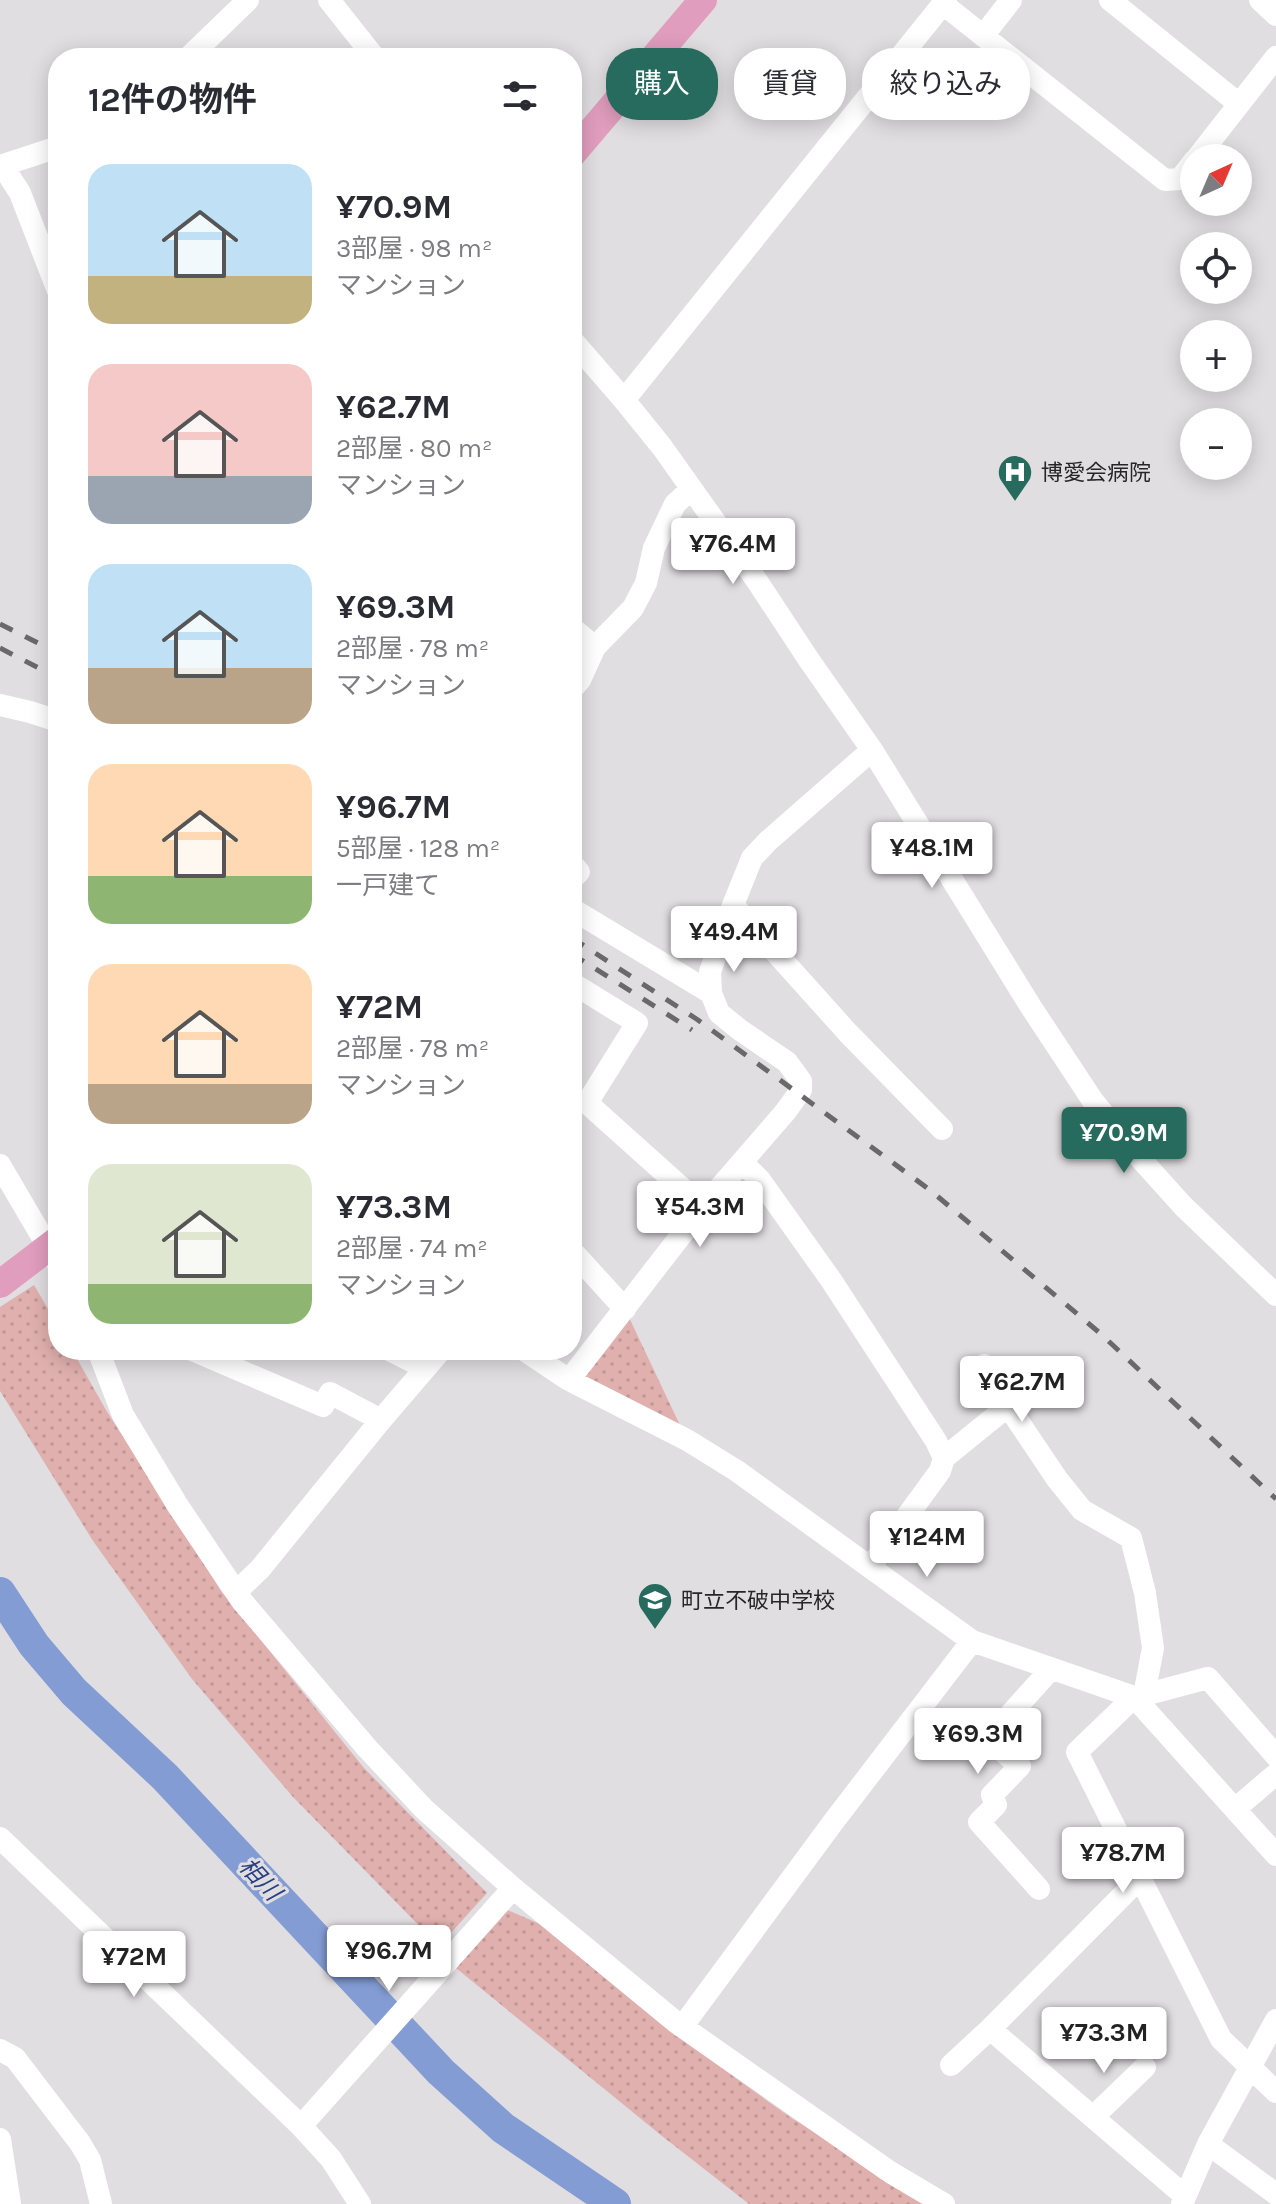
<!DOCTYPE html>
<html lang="ja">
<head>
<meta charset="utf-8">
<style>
  :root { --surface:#fff; --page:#f2f2f3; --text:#2b2b33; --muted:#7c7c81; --accent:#276b5e }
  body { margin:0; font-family:Karla,"Noto Sans JP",sans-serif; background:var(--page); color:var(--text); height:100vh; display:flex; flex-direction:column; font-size:30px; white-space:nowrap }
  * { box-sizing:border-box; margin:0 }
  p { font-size:26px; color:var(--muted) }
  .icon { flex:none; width:44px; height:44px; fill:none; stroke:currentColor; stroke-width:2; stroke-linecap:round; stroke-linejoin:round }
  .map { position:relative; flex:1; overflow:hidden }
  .panel { position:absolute; left:48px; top:48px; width:534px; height:1312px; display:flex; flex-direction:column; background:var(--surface); border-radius:32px; box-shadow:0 4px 20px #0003 }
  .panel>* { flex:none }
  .top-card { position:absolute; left:606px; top:48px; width:550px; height:72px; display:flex; gap:16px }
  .needle { width:52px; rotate:44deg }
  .buttons { position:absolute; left:1180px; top:144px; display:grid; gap:16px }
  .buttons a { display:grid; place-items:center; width:72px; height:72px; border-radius:50%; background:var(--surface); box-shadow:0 4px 20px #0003; font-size:40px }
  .price { position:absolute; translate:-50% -68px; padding:0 18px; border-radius:8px; background:#fff; color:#222; font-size:26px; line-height:52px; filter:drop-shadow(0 2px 4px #0008) }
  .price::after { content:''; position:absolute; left:50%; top:48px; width:24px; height:18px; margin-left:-12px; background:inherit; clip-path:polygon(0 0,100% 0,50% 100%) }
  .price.selected { background:var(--accent); color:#fff }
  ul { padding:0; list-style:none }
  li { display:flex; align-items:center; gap:24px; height:200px; padding:0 40px }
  li span { display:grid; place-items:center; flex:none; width:224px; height:160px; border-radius:24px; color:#555 }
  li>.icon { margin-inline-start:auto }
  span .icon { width:96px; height:96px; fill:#fffc; stroke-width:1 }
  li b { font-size:34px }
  h2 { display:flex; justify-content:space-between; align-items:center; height:96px; padding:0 40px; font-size:34px }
  .pill { padding:0 28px; border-radius:32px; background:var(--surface); box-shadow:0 4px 20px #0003; font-size:28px; line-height:72px }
  .pill.selected { background:var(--accent); color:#fff }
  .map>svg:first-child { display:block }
</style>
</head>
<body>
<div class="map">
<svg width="1276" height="2204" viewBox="0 0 1276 2204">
  <defs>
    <pattern id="park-dots" width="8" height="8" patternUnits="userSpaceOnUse" patternTransform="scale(2)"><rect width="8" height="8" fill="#e0b0ae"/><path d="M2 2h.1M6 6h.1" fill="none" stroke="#c09796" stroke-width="1.8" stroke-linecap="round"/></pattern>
  </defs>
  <rect width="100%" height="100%" fill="#e1dee1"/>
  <path fill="url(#park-dots)" d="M34 1285 58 1326V1350H72L106 1410 221 1591 364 1768 487 1893 439 1946 293 1797 192 1679 93 1541 0 1391V1307Z
    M625 1309 687 1440 569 1380Z
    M505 1909 540 1924 666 2028 790 2117 929 2204H749L662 2136 435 1951Z"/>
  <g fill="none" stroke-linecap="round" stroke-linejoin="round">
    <path stroke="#839cd4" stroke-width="32" d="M0 1593 34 1645 74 1692 165 1777 441 2072 503 2128 615 2204"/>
    <path stroke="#fff" stroke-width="22" d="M329 0 375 58
      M1110 0 1239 104
      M1260 0 1276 15
      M943 4 1165 180 1180 179 1194 161
      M983 36 1011 0
      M188 58 248 0
      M1197 158 1276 57
      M2 165 20 193 58 291
      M0 166 58 147
      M572 340 624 400 662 447 757 581 809 660 872 750 1031 1007 1093 1101 1138 1156 1183 1206 1276 1295
      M624 400 946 0
      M572 628 595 647
      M572 689 580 680 595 647 633 608 646 583 654 548 675 504 691 489
      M0 705 30 712 58 721
      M572 864 579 872 572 879
      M733 905 848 1033 942 1129
      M572 909 711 993
      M572 983 637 1023 587 1103 703 1207
      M742 1162 760 1180 831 1280 936 1441 944 1458 940 1471 870 1567
      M0 1165 58 1264
      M572 1251 625 1309
      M98 1350 123 1415 178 1506 242 1601 367 1748 424 1809 513 1888 677 2023 890 2172 944 2204
      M192 1350 323 1406 330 1393 381 1420 441 1350
      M389 1350 425 1368
      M524 1350 569 1380 687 1440 737 1471 972 1641 1134 1697 1276 1855
      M569 1380 703 1207 786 1111 801 1090V1081L787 1062 740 1030 719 1013 711 993 710 972 733 905 752 858 768 841 872 750
      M1008 1406 1057 1479 1082 1510 1131 1538 1145 1593 1153 1648 1144 1695 1134 1697 1077 1752 1221 2039 1276 2092
      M944 1458 1008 1406 984 1365
      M236 1592 260 1569 381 1420
      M1144 1695 1208 1678 1276 1756
      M1235 1809 1276 1774
      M0 1838 301 2126 331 2159 360 2204
      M1140 1878 990 2029 1185 2196
      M1039 1889 979 1822 996 1805 992 1795 1020 1766 988 1739 1051 1669
      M682 2027 834 1821 972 1641
      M0 2050 15 2058 80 2143 90 2160 101 2204
      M951 2065 990 2029
      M1093 2117 1145 2067
      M301 2126 513 1888
      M0 2139 10 2204
      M1208 2144 1276 2194
      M1182 2204 1208 2144 1276 2020"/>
    <path stroke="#e19dbe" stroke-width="28" d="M572 154 703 0
      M0 1284 58 1240"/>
    <path stroke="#6a686a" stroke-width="5" stroke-dasharray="14 14" stroke-linecap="butt" d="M0 624 58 653
      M0 648 58 678
      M572 938 698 1020 930 1190 1101 1334 1276 1499
      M572 954 692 1030"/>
  </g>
  <defs>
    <g id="hospital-pin" transform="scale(1.8)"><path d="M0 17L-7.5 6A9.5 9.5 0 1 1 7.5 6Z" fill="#276b5e" stroke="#e1dee1"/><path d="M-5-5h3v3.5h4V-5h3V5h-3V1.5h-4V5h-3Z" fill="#fff"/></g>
    <g id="school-pin" transform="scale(1.8)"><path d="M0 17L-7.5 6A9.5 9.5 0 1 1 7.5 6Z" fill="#276b5e" stroke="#e1dee1"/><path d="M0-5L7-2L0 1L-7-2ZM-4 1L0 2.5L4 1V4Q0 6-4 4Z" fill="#fff"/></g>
  </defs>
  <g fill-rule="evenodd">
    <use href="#hospital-pin" x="1015" y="472"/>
    <use href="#school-pin" x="655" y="1600"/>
  </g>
  <g text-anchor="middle" stroke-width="6" stroke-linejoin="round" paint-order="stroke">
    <g font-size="22" fill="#272627" stroke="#e1dee1" text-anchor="start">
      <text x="1041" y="480">博愛会病院</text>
      <text x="681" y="1608">町立不破中学校</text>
    </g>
    <g font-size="24" font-style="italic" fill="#264082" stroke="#e1dee1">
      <text transform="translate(260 1879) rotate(47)" y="8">相川</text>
    </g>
  </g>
</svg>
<div class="buttons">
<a><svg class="needle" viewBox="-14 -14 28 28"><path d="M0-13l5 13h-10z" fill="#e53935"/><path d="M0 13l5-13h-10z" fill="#7c7c81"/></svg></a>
<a><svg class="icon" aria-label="locate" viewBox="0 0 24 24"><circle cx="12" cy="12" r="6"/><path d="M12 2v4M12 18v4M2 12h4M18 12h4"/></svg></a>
<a>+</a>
<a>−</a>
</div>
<b class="price" style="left:733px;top:586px">¥76.4M</b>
<b class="price" style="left:932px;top:890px">¥48.1M</b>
<b class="price" style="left:734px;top:974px">¥49.4M</b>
<b class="price selected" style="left:1124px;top:1175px">¥70.9M</b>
<b class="price" style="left:700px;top:1249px">¥54.3M</b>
<b class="price" style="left:1022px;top:1424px">¥62.7M</b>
<b class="price" style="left:927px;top:1579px">¥124M</b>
<b class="price" style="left:978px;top:1776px">¥69.3M</b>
<b class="price" style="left:1123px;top:1895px">¥78.7M</b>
<b class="price" style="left:389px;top:1993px">¥96.7M</b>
<b class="price" style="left:134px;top:1999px">¥72M</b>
<b class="price" style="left:1104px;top:2075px">¥73.3M</b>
<div class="top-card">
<a class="pill selected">購入</a>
<a class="pill">賃貸</a>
<a class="pill">絞り込み</a>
</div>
<section class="panel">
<h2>12件の物件<svg class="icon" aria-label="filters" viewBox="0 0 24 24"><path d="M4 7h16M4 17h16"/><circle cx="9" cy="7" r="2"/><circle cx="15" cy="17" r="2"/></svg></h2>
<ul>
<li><span style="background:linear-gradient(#bfe0f5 70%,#c2b280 0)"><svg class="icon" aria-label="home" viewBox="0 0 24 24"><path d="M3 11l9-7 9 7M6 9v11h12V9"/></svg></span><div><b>¥70.9M</b><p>3部屋 · 98 m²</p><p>マンション</p></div></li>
<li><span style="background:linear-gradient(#f6c9c9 70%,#9aa5b1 0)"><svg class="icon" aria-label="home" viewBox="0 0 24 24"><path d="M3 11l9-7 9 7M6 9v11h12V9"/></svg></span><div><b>¥62.7M</b><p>2部屋 · 80 m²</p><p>マンション</p></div></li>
<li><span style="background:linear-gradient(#bfe0f5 65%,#b9a48a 0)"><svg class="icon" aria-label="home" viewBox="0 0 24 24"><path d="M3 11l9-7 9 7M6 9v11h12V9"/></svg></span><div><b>¥69.3M</b><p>2部屋 · 78 m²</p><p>マンション</p></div></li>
<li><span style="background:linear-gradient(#ffd9b3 70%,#8fb573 0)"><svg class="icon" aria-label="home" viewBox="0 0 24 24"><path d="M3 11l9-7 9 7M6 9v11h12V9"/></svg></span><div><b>¥96.7M</b><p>5部屋 · 128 m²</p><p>一戸建て</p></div></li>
<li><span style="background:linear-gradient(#ffd9b3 75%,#b9a48a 0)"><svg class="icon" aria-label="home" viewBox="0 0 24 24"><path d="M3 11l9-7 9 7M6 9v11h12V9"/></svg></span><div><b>¥72M</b><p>2部屋 · 78 m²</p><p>マンション</p></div></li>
<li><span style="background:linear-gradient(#dfe7d0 75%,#8fb573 0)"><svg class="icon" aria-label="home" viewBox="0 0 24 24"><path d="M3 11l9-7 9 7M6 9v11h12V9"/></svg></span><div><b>¥73.3M</b><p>2部屋 · 74 m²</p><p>マンション</p></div></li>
</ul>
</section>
</div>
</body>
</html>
